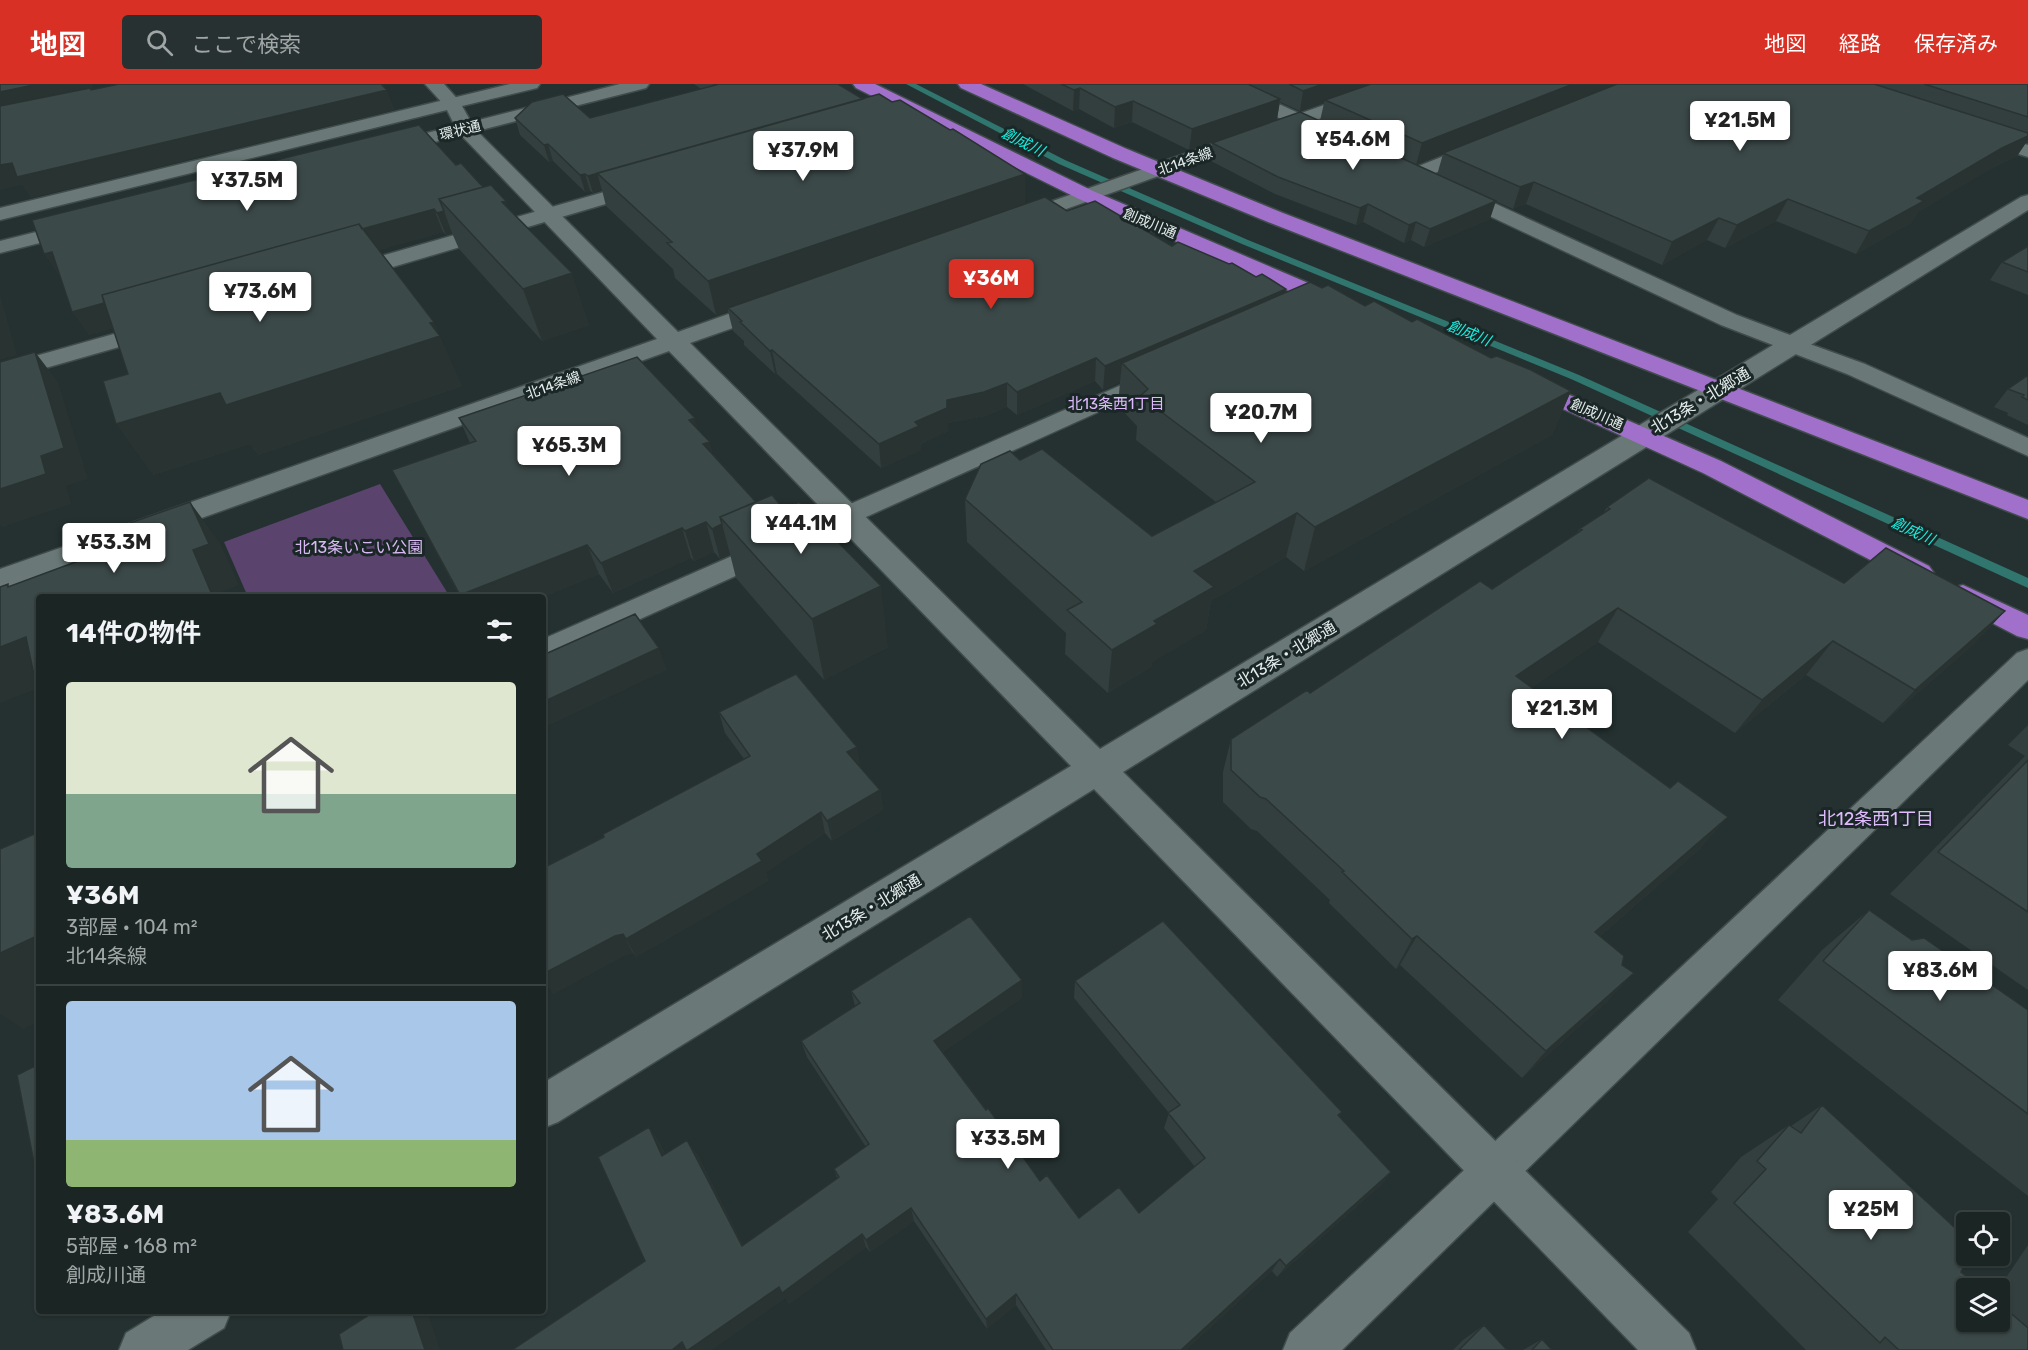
<!DOCTYPE html>
<html lang="ja">
<head>
<meta charset="utf-8">
<style>
  :root { --surface:#1b2524; --page:#283131; --text:#f1f3f6; --muted:#a0a5a6; --line:#394241; --accent:#d93025 }
  body { margin:0; font-family:Rubik,"Noto Sans JP",sans-serif; background:var(--page); color:var(--text); height:100vh; display:flex; flex-direction:column; font-size:22px; white-space:nowrap }
  * { box-sizing:border-box; margin:0 }
  p { font-size:20px; color:var(--muted) }
  .icon { flex:none; width:33px; height:33px; fill:none; stroke:currentColor; stroke-width:2; stroke-linecap:round; stroke-linejoin:round }
  .map { position:relative; flex:1; overflow:hidden }
  .drawer { position:absolute; left:36px; top:510px; width:510px; height:720px; display:flex; flex-direction:column; background:var(--surface); border-radius:6px; box-shadow:0 2px 4px #0004,0 0 0 2px var(--line) }
  .drawer>* { flex:none }
  .tools { position:absolute; left:1956px; top:1128px; display:grid; gap:12px }
  .tools a { display:grid; place-items:center; width:54px; height:54px; border-radius:6px; background:var(--surface); box-shadow:0 2px 4px #0004,0 0 0 2px var(--line); font-size:30px }
  .price { position:absolute; translate:-50% -51px; padding:0 14px; border-radius:6px; background:#fff; color:#222; font-size:20px; line-height:39px; filter:drop-shadow(0 2px 3px #0008) }
  .price::after { content:''; position:absolute; left:50%; top:36px; width:18px; height:14px; margin-left:-9px; background:inherit; clip-path:polygon(0 0,100% 0,50% 100%) }
  .price.current { background:var(--accent); color:#fff }
  ul { padding:0; list-style:none }
  li { display:grid; align-content:center; gap:12px; height:318px; padding:0 30px }
  li+li { border-top:2px solid var(--line) }
  li span { display:grid; place-items:center; height:186px; border-radius:6px; color:#555 }
  li>.icon { margin-inline-start:auto }
  span .icon { width:108px; height:108px; fill:#fffc; stroke-width:1 }
  li b { font-size:26px }
  h2 { display:flex; justify-content:space-between; align-items:center; height:72px; padding:0 30px; font-size:26px }
  header { display:flex; align-items:center; gap:36px; box-sizing:border-box; height:84px; padding:0 30px; background:var(--accent); color:#fff }
  header strong { font-size:28px }
  nav { display:flex; gap:33px; margin-inline-start:auto; font-size:21px }
  .search { width:420px; height:54px; background:var(--page); display:flex; align-items:center; gap:15px; box-sizing:border-box; padding:0 21px; border-radius:6px; color:var(--muted); font-size:22px }
  .map>svg:first-child { display:block }
</style>
</head>
<body>
<header>
<strong>地図</strong>
<div class="search"><svg class="icon" aria-label="search" viewBox="0 0 24 24"><circle cx="10" cy="10" r="6"/><path d="M15 15l6 6"/></svg>ここで検索</div>
<nav><a>地図</a><a>経路</a><a>保存済み</a></nav>
</header>
<div class="map">
<svg width="2028" height="1266" viewBox="0 0 2028 1266">
  <rect width="100%" height="100%" fill="#243130"/>
  <path fill="#5a436c" d="M380 400 450 513H248L224 458Z"/>
  <g fill="none" stroke-linecap="round" stroke-linejoin="round">
    <path fill="#30756e" fill-rule="evenodd" d="M906 0H916L1065 76 1248 156 1579 291 2028 494V504L1571 295 1242 160 1059 80Z"/>
    <g stroke="#404c4b" stroke-width="3">
      <path id="minor" d="M425 0H444L461 19 458 23H446Z
        M1384 0H1409L1406 4 1167 89H1153L1150 85 1153 81Z
        M1481 57 1488 59 1490 63 1488 67 1423 94H1409L1406 90 1409 86Z
        M646 96 653 98 656 102 653 106 352 195 344 197 336 195 333 190 336 185Z
        M160 237 168 239 172 244 168 249 0 297V282Z
        M1793 254 1865 280 2028 354V372L1847 290 1785 266 1781 261 1785 256Z
        M1160 284 1169 286 1172 291 1169 296 543 579V555Z
        M2028 565V596L1342 1266H1283L1290 1249 2017 569Z"/>
    </g>
    <g stroke="#404c4b" stroke-width="3">
      <path id="tertiary" d="M510 0H540L537 4 462 22 471 38 620 0H649L646 4 477 47 678 248 765 217 773 215 781 217 784 222 781 227 690 259 1100 665 1773 261 1721 241 1445 111 1442 107 1445 103H1459L1737 231 1790 251 2021 113 2028 111V126L1123 688 1689 1249 1696 1266H1638L1094 705 558 1038 543 1044V999L1071 682 669 267 0 506V485L657 255 461 51 389 70 382 68 380 64 382 60 455 42 447 26 0 136V124Z
        M1212 0H1235L1338 47 1340 51 1338 55H1324L1215 4Z
        M1978 45 2028 61V73L1971 55 1969 51 1971 47Z
        M1160 79 1167 81 1170 85 1167 89 1024 140 1017 142 1010 140 1007 136 1010 132Z
        M80 137 87 139 90 143 87 147 0 169V157Z
        M162 1227H231L224 1244 188 1266H119L126 1249Z"/>
    </g>
    <g stroke="#404c4b" stroke-width="3">
      <path id="trunk" d="M853 0H875L1093 107 1348 216 1351 221 1348 226 1340 228 1332 226 1079 115 856 4Z
        M958 0H981L1127 65 1283 129 2028 416V435L1268 138 1113 74 961 4Z
        M1526 292 1721 377 1929 482 1934 489 1929 496 1919 499 1909 496 1703 389 1517 304 1514 299 1517 294Z
        M1963 501 2028 531V555L2017 552 1952 518 1948 511 1952 504Z"/>
    </g>
    <use href="#minor" fill="#6a7977" fill-rule="evenodd"/>
    <use href="#tertiary" fill="#6a7977" fill-rule="evenodd"/>
    <use href="#trunk" fill="#a170ca" fill-rule="evenodd"/>
  </g>
  <path fill="#333f3e" d="M694 0H838L863 15 892 18 950 46 1025 90V120L1067 127 1172 162 1286 205 1285 208 1322 204 1365 222 1412 238 1491 274 1571 307 1552 351 1304 487 1286 473 1211 517 1206 546 1152 578 1151 583 1108 609 1065 570 1066 549 967 458 965 415 1020 376 1152 452 1216 418 1136 356 1137 342 1118 322 1120 298 1103 306 1095 297 1017 331 1007 323 985 332 948 339V347L921 360V366L881 384 777 290H775L744 261V257L733 247 728 227 716 231 675 194 673 185 606 122 602 106 593 109 590 107 585 108 553 77 549 78 520 51 515 34H590L701 5Z
    M1023 0H2028V59L2026 58 2017 72 1988 86 1918 128 1911 139 1856 170 1776 137 1725 164 1707 156 1662 181 1526 120 1513 125 1437 91 1443 70 1416 81 1320 37 1324 19 1300 27 1280 18 1277 35 1189 66 1132 38 1114 44 1079 25 1073 27Z
    M1212 59 1490 135 1424 163 1411 156 1404 159 1363 138 1356 141 1275 110 1209 76Z
    M456 81 483 103 510 126 589 241 542 257 459 165 452 149 446 151 443 148 379 166 462 302 258 371 250 360 153 391 128 290 113 244 89 251 60 193Z
    M2028 162V211L1990 196 2002 178Z
    M2028 291V341L2007 331 2008 329 1994 323 2008 305Z
    M459 334 697 345 713 370 888 563 824 596 736 494 730 470 720 475 714 468 694 477 691 474 613 509 599 490 543 513H460L392 386 470 359Z
    M1607 423 1844 499 2005 527 1973 561 1883 639 1806 591 1735 649 1598 558 1531 604 1701 764 1600 852 1608 917 1522 994 1400 881 1396 885 1329 819 1330 816 1257 747 1251 745 1223 718V688L1231 655 1492 505 1577 450 1579 445 1604 428Z
    M719 628 860 683 880 706 883 726 832 757 825 749 766 788 768 797 636 873 633 869 625 871 553 910 604 753 744 675 725 649Z
    M2028 641V906L1890 810 2025 672 2008 661Z
    M1869 826 1912 856 2028 926V1112L1778 916 1822 866Z
    M1075 897 1342 1028 1339 1032 1391 1088 1380 1102 1277 1193 1272 1187 1186 1266H1046L1016 1221 987 1245 914 1137 870 1168 866 1163 789 1220 786 1214 645 1177 659 1057 665 1070H697L743 1161 837 1094 834 1085 866 1063 807 973 801 957 855 922 851 907 1022 914 943 968 1040 1097 1079 1134 1139 1129 1195 1083 1164 1044 1169 1029 1074 914Z
    M1822 1021 1961 1188 2000 1238 1999 1204 2028 1161V1266H1806L1688 1148 1718 1115 1711 1108 1741 1073 1789 1041 1791 1042Z
    M1484 1241 1507 1266H1453L1463 1256Z
    M1542 1255 1552 1266H1523Z"/>
  <path fill="#293332" d="M38 0H92L96 10 0 31V8Z
    M380 0H384L395 26 31 114 22 101 0 106V81Z
    M1323 0H1377L1325 16 1324 19 1300 27 1303 7Z
    M1573 0H1617L1416 81 1422 59Z
    M1080 4 1079 25 1073 27 1074 6Z
    M1280 15 1277 35 1189 66 1192 45Z
    M1133 17 1132 38 1114 44 1115 23Z
    M2028 52V56L2017 72 1988 86 1918 128 1911 139 1856 170 1869 147 1917 114 2002 64Z
    M548 60 553 77 549 78 544 61Z
    M597 89 602 106 593 109 588 92Z
    M585 90 590 107 585 108 580 91Z
    M1025 90V123L728 224V227L716 231 708 197Z
    M1534 98 1526 120 1513 125 1520 103Z
    M1788 115 1776 137 1725 164 1737 141Z
    M506 117 524 167 502 118Z
    M1496 117 1490 135 1424 163 1430 145Z
    M1368 120 1363 138 1356 141 1360 124Z
    M434 125 443 148 89 251 72 228Z
    M444 127 452 149 446 151 437 129Z
    M1719 134 1707 156 1662 181 1672 158Z
    M1416 138 1411 156 1404 159 1409 141Z
    M52 168 68 191 60 193 44 170Z
    M572 189 589 241 542 257 523 205Z
    M1286 205 1281 227 1122 279 1120 298 1103 306 1105 282Z
    M0 211 17 271 0 276Z
    M434 238 462 302 258 371 250 360 153 391 116 340Z
    M772 266 777 290H775L770 267Z
    M35 268 58 298 88 395 66 402 71 420 3 443 0 440V405L41 372Z
    M1096 274 1095 297 1017 331V308Z
    M1007 299V323L985 332 948 339V347L921 360V366L881 384 879 360 915 338 947 316Z
    M1571 307 1552 351 1304 487 1315 443Z
    M695 334 702 364 689 336Z
    M710 358 717 388 703 360Z
    M190 418 220 459 239 501 223 507 226 513H213L193 466Z
    M1297 429 1286 473 1211 517 1206 546 1152 578 1151 583 1108 609 1112 566 1154 537 1194 487Z
    M706 438 714 468 694 477 685 447Z
    M722 440 730 470 720 475 712 445Z
    M682 444 691 474 613 509 601 479Z
    M587 461 599 490 543 513H461L460 511Z
    M881 502 888 563 824 596 812 535Z
    M144 509 148 513H133Z
    M1618 524 1598 558 1499 626 1516 592Z
    M2005 527 1973 561 1883 639 1915 606Z
    M26 553 39 604 0 619V563Z
    M1833 557 1806 591 1735 649 1762 616Z
    M659 564 667 586 543 644V618Z
    M857 663 861 684 847 668Z
    M880 706 883 726 832 757 827 737Z
    M821 728 825 749 766 788 768 797 636 873 626 855Z
    M1728 733 1701 764 1571 877 1595 848Z
    M623 850 633 869 625 871 553 910 543 896V890L615 852Z
    M39 851V937L23 945 0 930V869Z
    M1417 852 1400 881 1396 885 1412 855Z
    M1634 889 1608 917 1522 994 1546 967Z
    M1022 896V914L936 973 934 957Z
    M649 1043 659 1057 672 1086 662 1072Z
    M687 1056 697 1070 750 1174 742 1162Z
    M1391 1088 1380 1102 1277 1193 1286 1182Z
    M911 1124 914 1137 870 1168 866 1156Z
    M862 1150 866 1163 789 1220 786 1214 712 1266H672L682 1258 779 1203Z
    M1280 1175 1272 1187 1186 1266H1181Z
    M1016 1210V1221L987 1245 986 1235Z
    M412 1227H427L440 1266H425Z"/>
  <path fill="#3b4948" stroke="#293332" stroke-width="1.5" d="M0 0H38L0 8Z
    M119 0H381L387 6 17 93 12 79 0 81V22L90 4 91 6Z
    M713 0H838L863 15 588 92 585 90 580 91 548 60 544 61 515 34 532 18 563 10 590 34 716 1Z
    M1061 0H1248L1280 15 1192 45 1133 17 1115 23 1080 4 1074 6Z
    M1289 0H1323L1303 7Z
    M1371 0H1573L1422 59 1325 16Z
    M1617 0H1874L2028 49V52L2002 64 1917 114 1924 117 1869 147 1788 115 1737 141 1719 134 1672 158 1534 98 1520 103 1443 69Z
    M1924 0H2028V33Z
    M879 10 892 18 900 16 950 46 953 45 1025 90 708 197 667 159 672 158 597 89Z
    M1300 28 1496 117 1430 145 1416 138 1409 141 1368 120 1360 124 1278 93 1212 59Z
    M419 41 456 81 461 79 483 103 439 115 444 127 437 129 434 125 362 145 359 140 102 211 104 219 72 228 52 168 44 170 32 136Z
    M491 101 506 117 502 118 572 189 523 205 439 115Z
    M1045 113 1067 127 1095 117 1172 162 1178 158 1229 180 1232 179 1256 193 1262 190 1286 205 1105 282 1096 274 1017 308 1007 299 984 308 947 316V324L915 338 919 342 879 360 772 266 770 267 740 238 742 237 728 224Z
    M359 140 434 238 430 239 440 252 226 321 220 309 116 340 103 297 128 290 102 211Z
    M2028 162V188L2002 178Z
    M1310 198 1322 204 1328 201 1365 222 1374 217 1412 238 1417 235 1491 274 1497 272 1531 286 1571 307 1315 443 1297 429 1194 487 1214 503 1154 537 1157 540 1112 566 1067 526 1082 518 965 415 981 380 1010 367 1020 376 1042 365 1152 452 1255 398 1140 312 1148 305 1122 279Z
    M35 268 64 364 41 372 46 390 0 405V278Z
    M637 273 695 334 689 336 710 358 703 360 756 418 720 433 722 440 712 445 706 438 685 447 682 444 601 479 587 461 460 511 392 386 476 357 459 334Z
    M2028 291V316L2022 313 2024 311 2008 305Z
    M1649 394 1844 499 1886 464 2005 527 1915 606 1833 557 1762 616 1618 524 1516 592 1670 704 1678 697 1728 733 1595 848 1624 872 1622 881 1634 889 1546 967 1417 852 1412 855 1342 788 1344 787 1266 715 1260 713 1231 686V655L1307 606 1310 609 1480 497 1492 505 1582 446 1579 445 1610 425 1607 423Z
    M772 411 784 425 799 418 881 502 812 535 720 433Z
    M190 418 209 460 193 466 213 513H145L144 509 133 513H39V615L26 553 0 563V503L8 500V503L116 463 110 446Z
    M635 530 659 564 543 618V571Z
    M796 590 857 663 847 668 880 706 827 737 821 728 757 770 762 777 626 855 623 850 615 852 543 890V784L604 753 603 750 750 672 719 628Z
    M2028 676V828L1938 768Z
    M39 748V851L0 869V765Z
    M1869 826 1912 856 1924 854 2028 926V1030L1823 877Z
    M970 832 1022 896 934 957 986 1026 988 1024 1040 1097 1047 1091 1079 1134 1119 1103 1139 1129 1205 1074 1168 1029 1180 1021 1075 897 1163 837 1342 1028 1338 1031 1391 1088 1286 1182 1280 1175 1181 1266H1053L1016 1210 986 1235 911 1124 866 1156 862 1150 782 1209 779 1203 688 1266H686L682 1258 672 1266H512L645 1177 598 1073 649 1043 662 1072 687 1056 742 1162 839 1093 834 1085 869 1060 801 957 860 919 851 907Z
    M39 980V1105L17 991Z
    M1822 1021 1966 1154V1172H1969L1961 1188 1981 1204H1966V1238H2000V1220L2028 1244V1266H1899L1885 1253 1880 1259 1734 1119 1766 1085 1757 1077 1789 1041 1801 1049Z
    M375 1227H412L425 1266H343L339 1250Z
    M1484 1241 1507 1266H1459Z
    M1542 1255 1552 1266H1532Z"/>
  <g text-anchor="middle" stroke-width="6" stroke-linejoin="round" paint-order="stroke">
    <g font-size="14" fill="#e4edec" stroke="#1a2726">
      <text transform="translate(460 46) rotate(-14)" y="5">環状通</text>
      <text transform="translate(1185 77) rotate(-19)" y="5">北14条線</text>
      <text transform="translate(1150 139) rotate(23)" y="5">創成川通</text>
      <text transform="translate(553 301) rotate(-19)" y="5">北14条線</text>
      <text transform="translate(1597 330) rotate(24)" y="5">創成川通</text>
    </g>
    <g font-size="15" font-style="italic" fill="#19edde" stroke="#1a2726">
      <text transform="translate(1023 58) rotate(27)" y="5">創成川</text>
      <text transform="translate(1469 249) rotate(22)" y="5">創成川</text>
      <text transform="translate(1913 447) rotate(25)" y="5">創成川</text>
    </g>
    <g font-size="15" fill="#dfbbfe" stroke="#1a2726">
      <text x="1116" y="325">北13条西1丁目</text>
    </g>
    <g font-size="16" fill="#e4edec" stroke="#1a2726">
      <text transform="translate(1700 316) rotate(-31)" y="6">北13条・北郷通</text>
      <text transform="translate(1286 570) rotate(-31)" y="6">北13条・北郷通</text>
      <text transform="translate(871 823) rotate(-31)" y="6">北13条・北郷通</text>
    </g>
    <g font-size="16" fill="#d9b9f4" stroke="#1a2726">
      <text x="359" y="469">北13条いこい公園</text>
    </g>
    <g font-size="18" fill="#dfbbfe" stroke="#1a2726">
      <text x="1876" y="741">北12条西1丁目</text>
    </g>
  </g>
</svg>
<div class="tools">
<a><svg class="icon" aria-label="locate" viewBox="0 0 24 24"><circle cx="12" cy="12" r="6"/><path d="M12 2v4M12 18v4M2 12h4M18 12h4"/></svg></a>
<a><svg class="icon" aria-label="layers" viewBox="0 0 24 24"><path d="M12 4l9 5-9 5-9-5zM3 14l9 5 9-5"/></svg></a>
</div>
<b class="price" style="left:1740px;top:68px">¥21.5M</b>
<b class="price" style="left:1353px;top:87px">¥54.6M</b>
<b class="price" style="left:803px;top:98px">¥37.9M</b>
<b class="price" style="left:247px;top:128px">¥37.5M</b>
<b class="price current" style="left:991px;top:226px">¥36M</b>
<b class="price" style="left:260px;top:239px">¥73.6M</b>
<b class="price" style="left:1261px;top:360px">¥20.7M</b>
<b class="price" style="left:569px;top:393px">¥65.3M</b>
<b class="price" style="left:801px;top:471px">¥44.1M</b>
<b class="price" style="left:114px;top:490px">¥53.3M</b>
<b class="price" style="left:1562px;top:656px">¥21.3M</b>
<b class="price" style="left:1940px;top:918px">¥83.6M</b>
<b class="price" style="left:1008px;top:1086px">¥33.5M</b>
<b class="price" style="left:1871px;top:1157px">¥25M</b>
<section class="drawer">
<h2>14件の物件<svg class="icon" aria-label="filters" viewBox="0 0 24 24"><path d="M4 7h16M4 17h16"/><circle cx="9" cy="7" r="2"/><circle cx="15" cy="17" r="2"/></svg></h2>
<ul>
<li><span style="background:linear-gradient(#dfe7d0 60%,#7fa58c 0)"><svg class="icon" aria-label="home" viewBox="0 0 24 24"><path d="M3 11l9-7 9 7M6 9v11h12V9"/></svg></span><div><b>¥36M</b><p>3部屋 · 104 m²</p><p>北14条線</p></div></li>
<li><span style="background:linear-gradient(#a9c7e8 75%,#8fb573 0)"><svg class="icon" aria-label="home" viewBox="0 0 24 24"><path d="M3 11l9-7 9 7M6 9v11h12V9"/></svg></span><div><b>¥83.6M</b><p>5部屋 · 168 m²</p><p>創成川通</p></div></li>
</ul>
</section>
</div>
</body>
</html>
